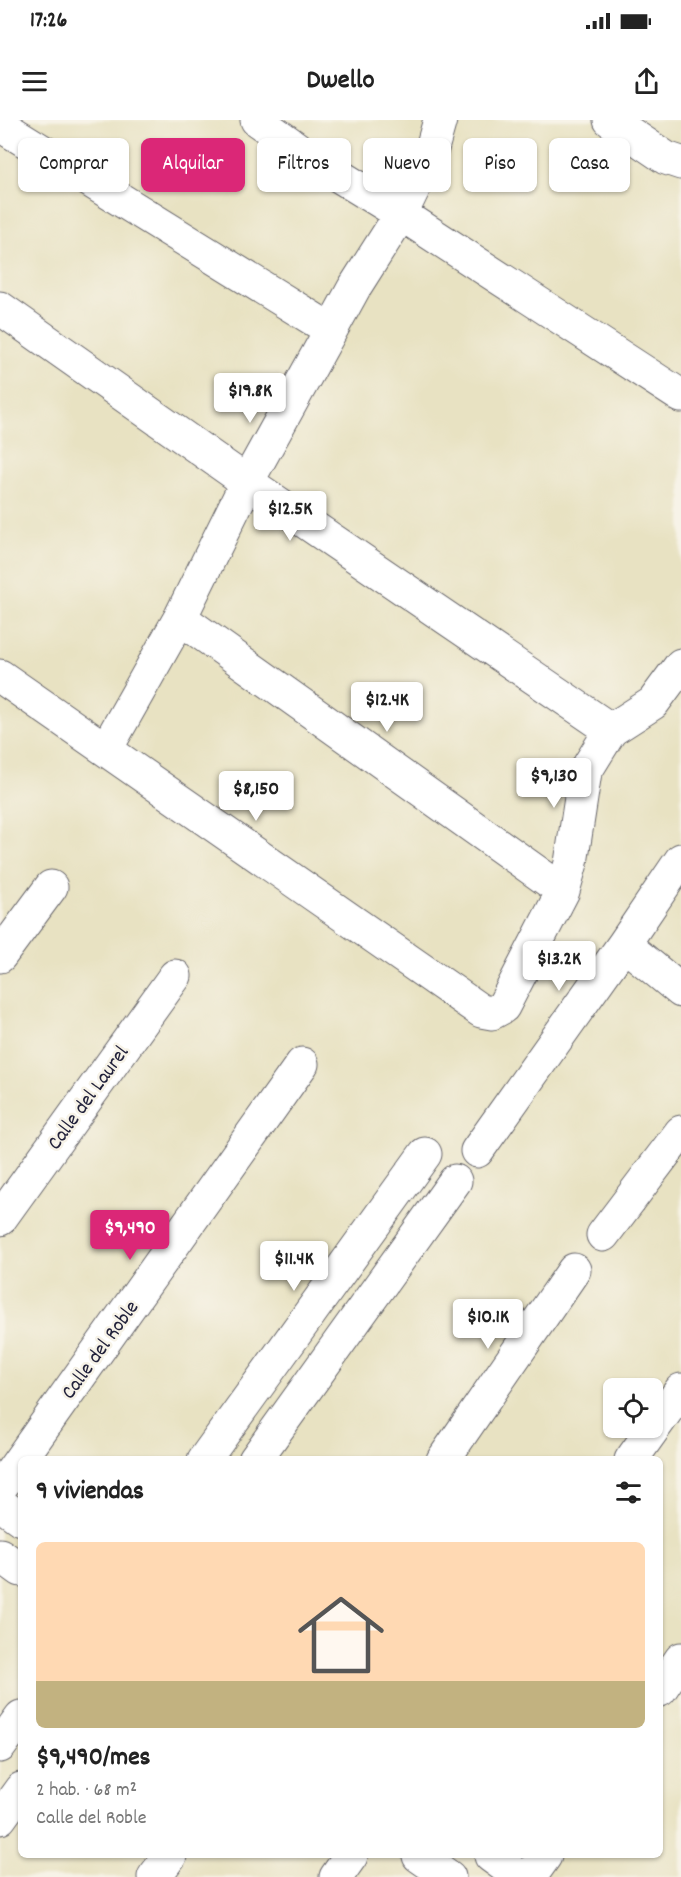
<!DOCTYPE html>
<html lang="es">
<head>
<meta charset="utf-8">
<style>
  :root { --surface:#fff; --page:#f6f6f6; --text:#222; --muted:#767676; --line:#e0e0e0; --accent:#db2777 }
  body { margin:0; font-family:Dekko,sans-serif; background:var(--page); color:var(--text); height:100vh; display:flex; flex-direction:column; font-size:22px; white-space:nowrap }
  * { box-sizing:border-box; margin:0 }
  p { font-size:20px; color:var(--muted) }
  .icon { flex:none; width:33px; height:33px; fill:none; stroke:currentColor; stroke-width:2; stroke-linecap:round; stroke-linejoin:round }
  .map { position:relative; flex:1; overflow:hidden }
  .drawer { position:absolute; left:18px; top:1336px; width:645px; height:402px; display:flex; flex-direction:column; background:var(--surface); border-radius:9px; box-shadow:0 2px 4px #0004 }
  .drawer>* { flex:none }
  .banner { position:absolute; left:18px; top:18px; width:645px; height:54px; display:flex; gap:12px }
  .tools { position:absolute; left:603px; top:1258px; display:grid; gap:12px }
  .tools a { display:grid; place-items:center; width:60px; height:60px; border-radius:9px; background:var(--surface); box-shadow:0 2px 4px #0004; font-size:30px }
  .price { position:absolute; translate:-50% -51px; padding:0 14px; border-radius:6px; background:#fff; color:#222; font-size:20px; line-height:39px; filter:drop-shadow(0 2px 3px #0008) }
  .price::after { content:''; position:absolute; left:50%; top:36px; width:18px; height:14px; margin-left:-9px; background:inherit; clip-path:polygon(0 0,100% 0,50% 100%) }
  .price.current { background:var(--accent); color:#fff }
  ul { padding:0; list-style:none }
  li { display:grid; align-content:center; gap:12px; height:318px; padding:0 18px }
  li+li { border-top:2px solid var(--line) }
  li span { display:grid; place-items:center; height:186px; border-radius:9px; color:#555 }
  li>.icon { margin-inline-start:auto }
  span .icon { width:108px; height:108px; fill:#fffc; stroke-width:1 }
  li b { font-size:26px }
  h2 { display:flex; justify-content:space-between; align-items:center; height:72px; padding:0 18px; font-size:26px }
  .tag { padding:0 21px; border-radius:9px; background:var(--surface); box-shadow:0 2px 4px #0004; font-size:21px; line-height:54px }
  .tag.current { background:var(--accent); color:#fff }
  .status { display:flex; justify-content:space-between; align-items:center; height:42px; padding:0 30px; background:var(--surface); direction:ltr }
  .status svg { height:16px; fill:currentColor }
  header { display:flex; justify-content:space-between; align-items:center; height:78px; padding:0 18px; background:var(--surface); font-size:27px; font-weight:700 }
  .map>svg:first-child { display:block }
</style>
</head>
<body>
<div class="status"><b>17:26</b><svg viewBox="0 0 49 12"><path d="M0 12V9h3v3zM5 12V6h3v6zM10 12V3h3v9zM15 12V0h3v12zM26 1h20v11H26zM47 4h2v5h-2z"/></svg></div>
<header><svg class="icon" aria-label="menu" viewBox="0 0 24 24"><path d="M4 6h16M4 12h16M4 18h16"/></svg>Dwello<svg class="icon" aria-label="share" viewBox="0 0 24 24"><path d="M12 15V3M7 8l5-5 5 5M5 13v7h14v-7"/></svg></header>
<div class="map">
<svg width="681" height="1757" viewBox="0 0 681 1757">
  <rect width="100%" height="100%" fill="#f7f3e8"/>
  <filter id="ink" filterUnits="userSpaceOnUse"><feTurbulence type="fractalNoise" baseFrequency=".0167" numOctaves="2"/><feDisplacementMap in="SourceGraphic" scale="12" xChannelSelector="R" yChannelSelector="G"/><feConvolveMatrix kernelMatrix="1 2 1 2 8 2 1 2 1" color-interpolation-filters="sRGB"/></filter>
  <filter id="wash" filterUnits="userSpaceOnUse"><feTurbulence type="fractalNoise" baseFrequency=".008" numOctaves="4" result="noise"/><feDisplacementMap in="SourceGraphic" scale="24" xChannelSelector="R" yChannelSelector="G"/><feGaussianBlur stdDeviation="1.35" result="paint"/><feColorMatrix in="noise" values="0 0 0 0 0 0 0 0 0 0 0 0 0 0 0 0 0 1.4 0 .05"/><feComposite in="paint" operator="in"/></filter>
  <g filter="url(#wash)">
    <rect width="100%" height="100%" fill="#e8e2c2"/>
  </g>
  <g filter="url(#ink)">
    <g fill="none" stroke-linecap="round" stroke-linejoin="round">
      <g stroke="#67656a" stroke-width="35">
        <path id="minor" d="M257 0 310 38 401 94 681 276
          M610 0 666 38 681 43
          M0 5 331 210
          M0 188 247 362 611 610
          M180 498 563 771
          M0 556 481 891 492 893 503 887 563 771 571 743 585 652 611 610 653 583 681 545
          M106 629 180 498 247 362 331 210 354 168 401 94 431 32 440 0
          M624 824 681 871
          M0 836 51 767
          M477 1031 624 824 681 740
          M0 1099 175 856
          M603 1115 681 1012
          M204 1340 425 1034
          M255 1340 455 1061
          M443 1340 574 1150
          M631 1340 681 1270
          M0 1368 302 944
          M0 1384 21 1399
          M0 1435 21 1450
          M660 1570 681 1539
          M0 1626 21 1597
          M0 1698 21 1669
          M419 1736 449 1757
          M491 1736 520 1757
          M154 1757 170 1736
          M336 1757 351 1736
          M530 1757 545 1736"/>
      </g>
      <use href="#minor" stroke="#fff" stroke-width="33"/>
    </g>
  </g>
  <g text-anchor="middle" stroke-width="5" stroke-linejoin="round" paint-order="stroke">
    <g font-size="21" fill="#22223b" stroke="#f7f3e8">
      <text transform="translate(87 977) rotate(-54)" y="7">Calle del Laurel</text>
      <text transform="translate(99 1229) rotate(-54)" y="7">Calle del Roble</text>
    </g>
  </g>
</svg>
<div class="tools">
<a><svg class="icon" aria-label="locate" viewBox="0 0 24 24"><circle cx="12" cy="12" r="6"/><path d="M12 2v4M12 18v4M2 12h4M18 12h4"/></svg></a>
</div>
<b class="price" style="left:250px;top:304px">$19.8K</b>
<b class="price" style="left:290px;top:422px">$12.5K</b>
<b class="price" style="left:387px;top:613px">$12.4K</b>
<b class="price" style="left:554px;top:689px">$9,130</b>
<b class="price" style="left:256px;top:702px">$8,150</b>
<b class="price" style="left:559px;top:872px">$13.2K</b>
<b class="price current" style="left:130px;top:1141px">$9,490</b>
<b class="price" style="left:294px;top:1172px">$11.4K</b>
<b class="price" style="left:488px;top:1230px">$10.1K</b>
<div class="banner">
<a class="tag">Comprar</a>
<a class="tag current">Alquilar</a>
<a class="tag">Filtros</a>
<a class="tag">Nuevo</a>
<a class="tag">Piso</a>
<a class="tag">Casa</a>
</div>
<section class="drawer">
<h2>9 viviendas<svg class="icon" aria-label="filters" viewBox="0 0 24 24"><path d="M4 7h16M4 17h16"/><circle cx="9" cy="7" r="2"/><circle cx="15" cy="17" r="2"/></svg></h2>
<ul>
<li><span style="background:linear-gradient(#ffd9b3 75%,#c2b280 0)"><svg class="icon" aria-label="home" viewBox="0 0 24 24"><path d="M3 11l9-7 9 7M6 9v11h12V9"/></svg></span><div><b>$9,490/mes</b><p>2 hab. · 68 m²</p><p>Calle del Roble</p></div></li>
</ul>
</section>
</div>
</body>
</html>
